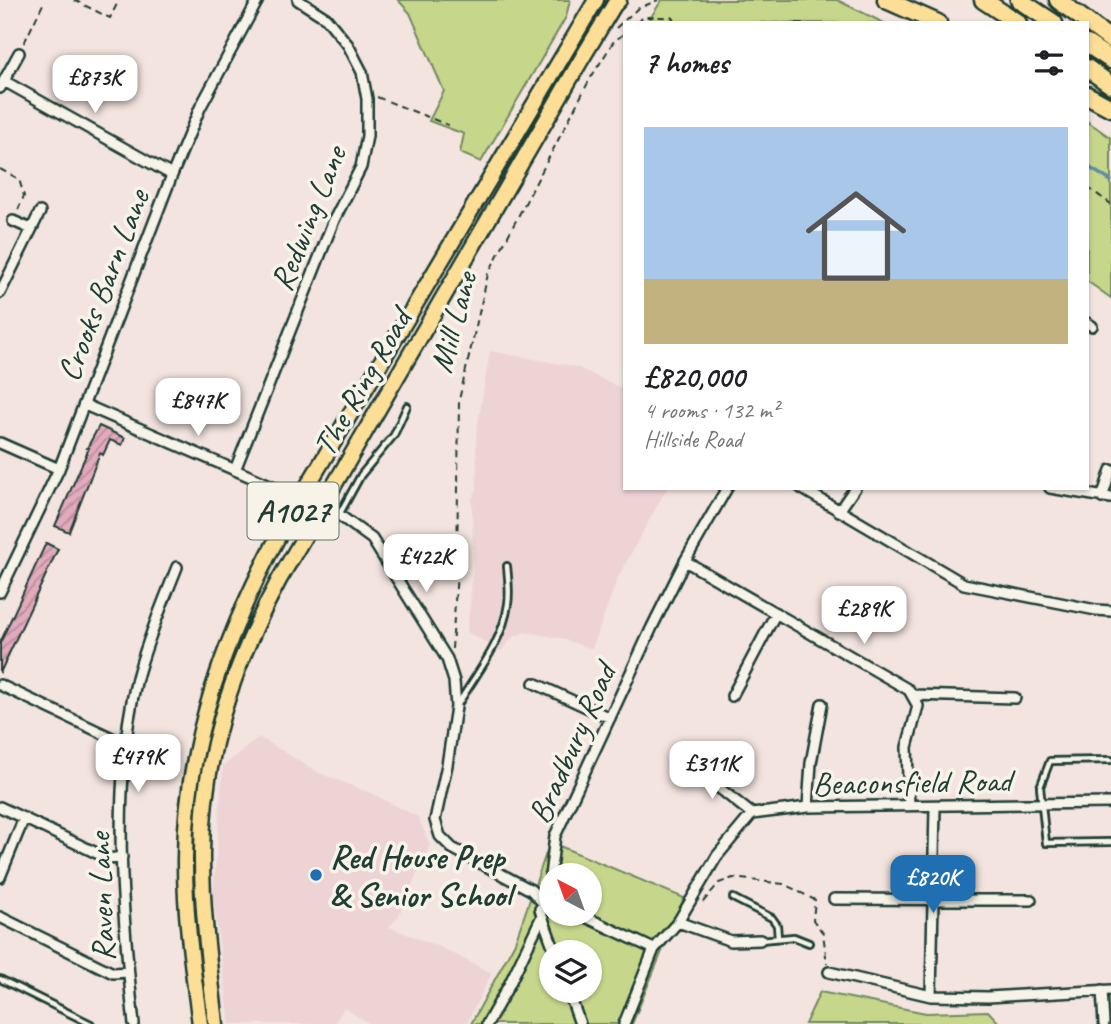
<!DOCTYPE html>
<html lang="en">
<head>
<meta charset="utf-8">
<style>
  :root { --surface:#fff; --page:#f2f2f2; --text:#202124; --muted:#757577; --accent:#1f6fb2 }
  body { margin:0; font-family:Caveat,sans-serif; background:var(--page); color:var(--text); height:100vh; display:flex; flex-direction:column; font-size:26px; white-space:nowrap }
  * { box-sizing:border-box; margin:0 }
  p { font-size:23px; color:var(--muted) }
  .icon { flex:none; width:38px; height:38px; fill:none; stroke:currentColor; stroke-width:2; stroke-linecap:round; stroke-linejoin:round }
  .map { position:relative; flex:1; overflow:hidden }
  .details { position:absolute; left:623px; top:21px; width:466px; height:469px; display:flex; flex-direction:column; background:var(--surface); border-radius:0px; box-shadow:0 2px 5px #0004 }
  .details>* { flex:none }
  .needle { width:46px; rotate:319deg }
  .buttons { position:absolute; left:539px; top:863px; display:grid; gap:14px }
  .buttons a { display:grid; place-items:center; width:63px; height:63px; border-radius:50%; background:var(--surface); box-shadow:0 2px 5px #0004; font-size:35px }
  .price { position:absolute; translate:-50% -60px; padding:0 16px; border-radius:14px; background:#fff; color:#222; font-size:23px; line-height:46px; filter:drop-shadow(0 2px 4px #0008) }
  .price::after { content:''; position:absolute; left:50%; top:42px; width:21px; height:16px; margin-left:-10px; background:inherit; clip-path:polygon(0 0,100% 0,50% 100%) }
  .price.active { background:var(--accent); color:#fff }
  ul { padding:0; list-style:none }
  li { display:grid; align-content:center; gap:14px; height:371px; padding:0 21px }
  li span { display:grid; place-items:center; height:217px; border-radius:0px; color:#555 }
  li>.icon { margin-inline-start:auto }
  span .icon { width:126px; height:126px; fill:#fffc; stroke-width:1 }
  li b { font-size:30px }
  h2 { display:flex; justify-content:space-between; align-items:center; height:84px; padding:0 21px; font-size:30px }
  .map>svg:first-child { display:block }
</style>
</head>
<body>
<div class="map">
<svg width="1111" height="1024" viewBox="0 0 1111 1024">
  <defs>
    <pattern id="building-hatch" width="6" height="6" patternUnits="userSpaceOnUse" patternTransform="scale(1.75)"><rect width="6" height="6" fill="#e3aabd"/><path d="M-1 1l2-2M0 6l6-6M5 7l2-2" fill="none" stroke="#b78c9a"/></pattern>
  </defs>
  <rect width="100%" height="100%" fill="#f3e4df"/>
  <filter id="ink" filterUnits="userSpaceOnUse"><feTurbulence type="fractalNoise" baseFrequency=".0143" numOctaves="2"/><feDisplacementMap in="SourceGraphic" scale="14" xChannelSelector="R" yChannelSelector="G"/><feConvolveMatrix kernelMatrix="1 2 1 2 8 2 1 2 1" color-interpolation-filters="sRGB"/></filter>
  <g filter="url(#ink)">
    <path fill="#eed3d5" d="M490 351 577 367 625 390V488H667L618 577 592 649 559 638 525 632 513 637 501 651 467 632 473 572 472 499 477 489 476 435Z
      M259 737 319 773 371 793 418 817 430 845 398 917 389 927 442 948 492 973 466 1024H370L344 1008 334 1024H230L213 896 223 766Z"/>
    <path fill="#c6d78c" stroke="#728a60" stroke-width="2" fill-rule="evenodd" d="M398 0H570L566 17 481 162 460 153 464 134 429 121 444 91 410 13Z
      M662 0H837L884 23H647Z
      M1087 121 1111 138V298L1087 281Z
      M550 842 684 898 632 1024H471L515 942ZM551 875H590V914H551ZM551 952H590V990H551Z
      M820 992 926 1013 988 1011 1000 1024H805Z"/>
    <g fill="none" stroke-linecap="round" stroke-linejoin="round">
      <path stroke="#5f8ca0" stroke-width="3.5" d="M1087 166 1111 181"/>
    </g>
    <path fill="url(#building-hatch)" stroke="#1f3d34" stroke-width="2" d="M99 426 125 438 122 445 110 440 103 455 100 453 69 532 55 526 89 448H87Z
      M46 543 58 549 0 673V643Z"/>
    <g fill="none" stroke-linecap="round" stroke-linejoin="round">
      <g stroke="#1f3d34" stroke-width="10">
        <path id="lane" d="M339 515 361 475 394 435 407 406
          M457 706C476 674 503 642 508 604 510 592 508 578 507 566
          M1111 760 1050 761 1040 787 1046 843 1111 842
          M733 898 772 918 777 925 778 938
          M760 940 794 937 809 943
          M0 979 91 1024"/>
      </g>
      <g stroke="#1f3d34" stroke-width="14">
        <path id="street" d="M4 81 172 175
          M0 88 19 53
          M13 221 31 229
          M0 293 40 212
          M1087 323 1092 326
          M85 405 339 515 372 539 447 659 454 681 456 707 447 765 435 820 440 836 452 848 531 890 543 903
          M0 443 59 469
          M235 470 334 220 361 167 367 136V99L362 72 348 45 326 18 298 0
          M801 488 964 584 1096 610 1111 611
          M1050 488 1111 498
          M1102 498 1111 470
          M839 511 855 488
          M685 561 909 690 918 706 907 747 909 806
          M0 592 59 469 172 175 200 108 258 0
          M534 683 610 718
          M0 685 125 744
          M914 695 1015 698
          M732 696 776 613
          M690 765 752 814
          M0 807 109 859 122 857
          M808 807 811 763 822 704
          M0 877 24 818
          M834 899 1031 900
          M579 914 654 949
          M542 916 555 952
          M0 917 113 973 128 972
          M678 922 731 941 760 940
          M829 972 931 996 988 997 1111 990
          M568 990 580 1024
          M1102 990 1104 1024
          M931 996 935 807
          M134 1024C122 915 111 785 137 678 147 640 163 603 177 567
          M487 1024 509 985 542 916 540 909 547 900 555 836 652 627 685 561 727 488
          M624 1024 654 949 678 922 717 856 752 814 808 807 1111 803"/>
      </g>
      <g stroke="#1f3d34" stroke-width="19">
        <path id="primary" d="M200 1024C193 971 185 918 185 864 184 744 226 633 282 529L596 0
          M216 1024C210 969 202 915 202 859 201 758 232 668 279 580L581 60 614 5 619 0"/>
      </g>
      <g stroke="#1f3d34" stroke-width="21">
        <path id="highway" d="M886 0 938 23
          M983 0 1018 23
          M1019 0 1054 23
          M1058 0 1111 40
          M1087 44 1111 60
          M1087 68 1111 85
          M1087 95 1111 108"/>
      </g>
      <path stroke="#1f3d34" stroke-width="2" stroke-dasharray="7 5" stroke-linecap="butt" d="M74 0 110 18 119 0
        M637 23 643 17H672L676 23
        M748 23H807
        M616 28 637 9 658 0
        M24 43 45 0
        M377 97 448 125
        M0 169 19 179 24 196 18 210
        M1087 187 1111 204
        M452 649 457 571 459 400 488 274 590 79 614 41 625 33
        M703 902 719 883 733 878 784 884 815 900 813 920 823 933 827 964"/>
      <use href="#lane" stroke="#f7f3e8" stroke-width="4.5"/>
      <use href="#street" stroke="#f7f3e8" stroke-width="9"/>
      <use href="#primary" stroke="#fdde96" stroke-width="14"/>
      <use href="#highway" stroke="#fdde96" stroke-width="16"/>
    </g>
  </g>
  <circle fill="#1f6fb2" stroke="#f7f3e8" stroke-width="2.5" cx="316" cy="875" r="7"/>
  <g text-anchor="middle" stroke-width="7" stroke-linejoin="round" paint-order="stroke">
    <rect fill="#f7f3e8" stroke="#60746a" stroke-width="2" x="247.5" y="482.5" width="91" height="57" rx="5"/>
    <g font-size="32" font-weight="bold" fill="#1f3d34">
      <text x="293" y="522">A1027</text>
    </g>
    <g font-size="33" fill="#1f3d34" stroke="#f7f3e8">
      <text transform="translate(307 218) rotate(-68)" y="12">Redwing Lane</text>
      <text transform="translate(102 285) rotate(-69)" y="12">Crooks Barn Lane</text>
      <text transform="translate(452 322) rotate(-75)" y="12">Mill Lane</text>
      <text transform="translate(361 382) rotate(-60)" y="12">The Ring Road</text>
      <text transform="translate(571 743) rotate(-66)" y="12">Bradbury Road</text>
      <text transform="translate(912 781) rotate(-1)" y="12">Beaconsfield Road</text>
      <text transform="translate(100 897) rotate(-92)" y="12">Raven Lane</text>
    </g>
    <g font-size="33" font-weight="bold" fill="#1f3d34" stroke="#f7f3e8" text-anchor="start">
      <text x="330" y="868">Red House Prep<tspan x="330" dy="38">&amp; Senior School</tspan></text>
    </g>
  </g>
</svg>
<div class="buttons">
<a><svg class="needle" viewBox="-14 -14 28 28"><path d="M0-13l5 13h-10z" fill="#e53935"/><path d="M0 13l5-13h-10z" fill="#757577"/></svg></a>
<a><svg class="icon" aria-label="layers" viewBox="0 0 24 24"><path d="M12 4l9 5-9 5-9-5zM3 14l9 5 9-5"/></svg></a>
</div>
<b class="price" style="left:95px;top:115px">£873K</b>
<b class="price" style="left:198px;top:438px">£847K</b>
<b class="price" style="left:426px;top:594px">£422K</b>
<b class="price" style="left:864px;top:646px">£289K</b>
<b class="price" style="left:138px;top:794px">£479K</b>
<b class="price" style="left:712px;top:801px">£311K</b>
<b class="price active" style="left:933px;top:915px">£820K</b>
<section class="details">
<h2>7 homes<svg class="icon" aria-label="filters" viewBox="0 0 24 24"><path d="M4 7h16M4 17h16"/><circle cx="9" cy="7" r="2"/><circle cx="15" cy="17" r="2"/></svg></h2>
<ul>
<li><span style="background:linear-gradient(#a9c7e8 70%,#c2b280 0)"><svg class="icon" aria-label="home" viewBox="0 0 24 24"><path d="M3 11l9-7 9 7M6 9v11h12V9"/></svg></span><div><b>£820,000</b><p>4 rooms · 132 m²</p><p>Hillside Road</p></div></li>
</ul>
</section>
</div>
</body>
</html>
